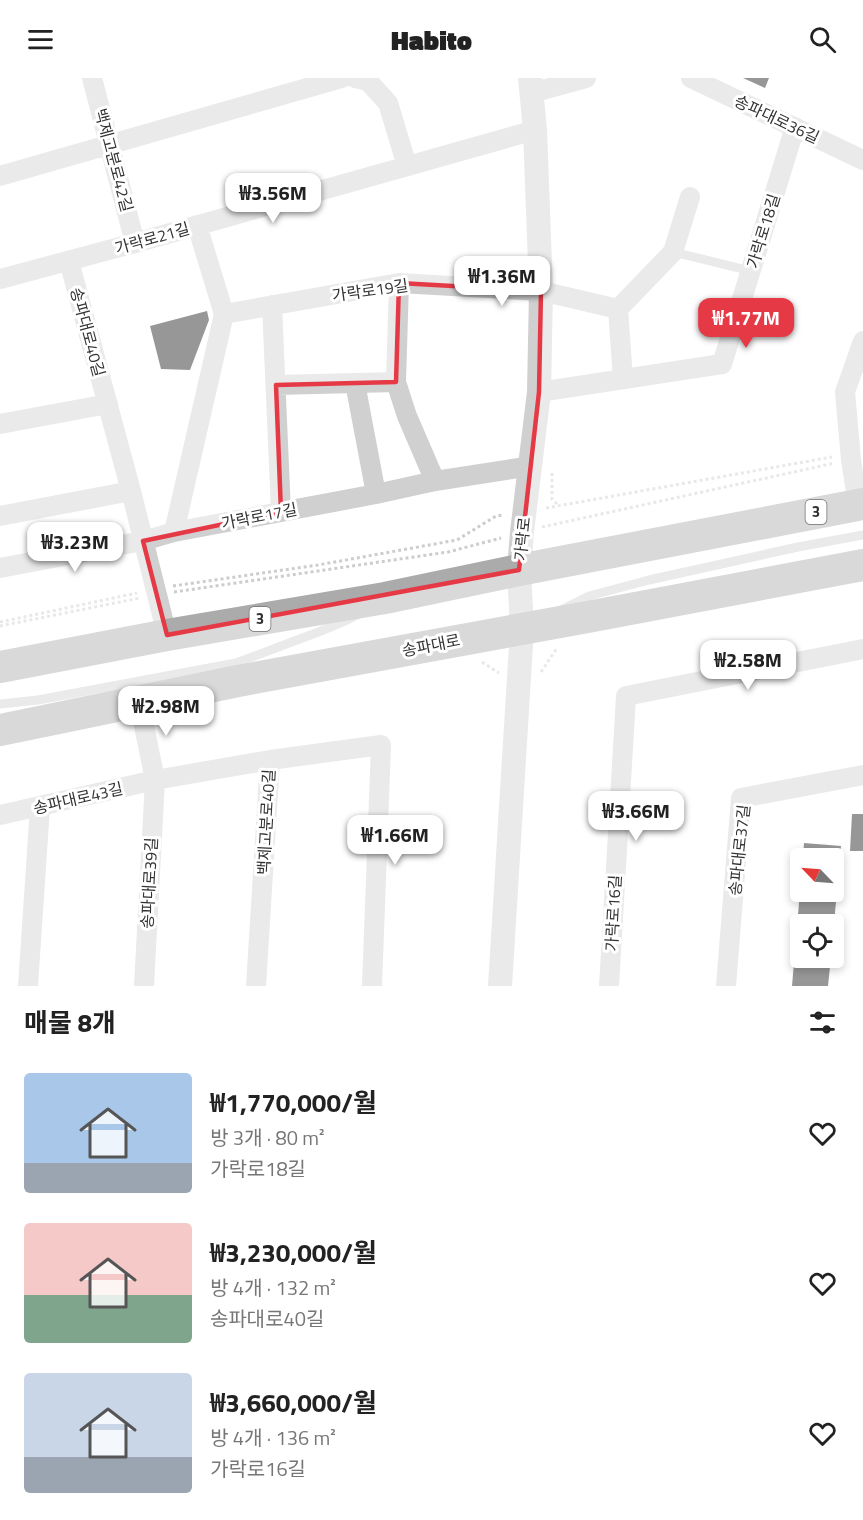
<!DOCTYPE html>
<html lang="ko">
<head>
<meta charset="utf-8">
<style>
  :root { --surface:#fff; --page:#f2f2f2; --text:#222; --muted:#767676; --accent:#e63946 }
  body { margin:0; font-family:"Titillium Web","Noto Sans KR",sans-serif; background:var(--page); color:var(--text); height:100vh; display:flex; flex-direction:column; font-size:22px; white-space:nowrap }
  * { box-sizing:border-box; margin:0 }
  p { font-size:20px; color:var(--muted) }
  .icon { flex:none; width:33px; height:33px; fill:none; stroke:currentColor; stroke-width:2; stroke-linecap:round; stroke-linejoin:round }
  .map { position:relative; height:908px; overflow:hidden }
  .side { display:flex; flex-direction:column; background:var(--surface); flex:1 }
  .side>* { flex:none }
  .needle { width:39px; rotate:295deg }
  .tools { position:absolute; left:790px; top:770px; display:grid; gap:12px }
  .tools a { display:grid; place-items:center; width:54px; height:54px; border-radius:6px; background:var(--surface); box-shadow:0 3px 9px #0003; font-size:30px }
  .price { position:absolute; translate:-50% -51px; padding:0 14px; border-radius:12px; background:#fff; color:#222; font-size:20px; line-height:39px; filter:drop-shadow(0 2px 3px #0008) }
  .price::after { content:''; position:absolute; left:50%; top:36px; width:18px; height:14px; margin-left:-9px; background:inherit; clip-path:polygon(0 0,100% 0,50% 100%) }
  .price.current { background:var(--accent); color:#fff }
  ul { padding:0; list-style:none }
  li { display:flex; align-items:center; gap:18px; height:150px; padding:0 24px }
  li span { display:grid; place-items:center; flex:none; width:168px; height:120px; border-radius:6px; color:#555 }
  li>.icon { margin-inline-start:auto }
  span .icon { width:72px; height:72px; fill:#fffc; stroke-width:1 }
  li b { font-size:26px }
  h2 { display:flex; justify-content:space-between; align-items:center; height:72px; padding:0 24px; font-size:26px }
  header { display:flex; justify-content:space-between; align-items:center; height:78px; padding:0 24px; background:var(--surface); font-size:27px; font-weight:800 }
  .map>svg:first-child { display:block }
</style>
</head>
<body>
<header><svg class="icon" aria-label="menu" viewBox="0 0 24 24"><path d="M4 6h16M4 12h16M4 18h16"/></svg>Habito<svg class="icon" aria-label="search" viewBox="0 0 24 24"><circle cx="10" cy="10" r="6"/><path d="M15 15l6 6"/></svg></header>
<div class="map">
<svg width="863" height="908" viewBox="0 0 863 908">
  <rect width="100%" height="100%" fill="#fff"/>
  <path fill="#1a1a1a" d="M743 0H769L765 10Z
    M207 233 209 242 190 292 161 291 150 248Z
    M852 736H863V773H850Z
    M804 765 841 768 834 846H801V879H831L828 908H792L800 813H834V780H803Z"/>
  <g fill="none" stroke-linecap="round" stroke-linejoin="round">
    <path stroke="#cdcdcd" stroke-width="3" stroke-dasharray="3 3" stroke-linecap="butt" d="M552 395V421L559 428
      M546 430 832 379
      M542 449 835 385
      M173 508 318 487 457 462 496 438 504 437
      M174 514 448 474 501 460
      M0 544 137 515
      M0 548 140 520
      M482 584 499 595
      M541 594 557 570"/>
    <path stroke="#d0d0d0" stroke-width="9" d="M673 174 751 193
      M563 531 589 518 649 502 798 469 863 457
      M0 626 38 622 236 585 321 553 347 542 357 537"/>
    <path stroke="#d0d0d0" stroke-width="20" d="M92 0 135 165
      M355 0 368 3 388 25 407 88
      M691 0 863 82
      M531 15 586 0
      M0 98 342 0
      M69 183 131 413 167 557
      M0 201 135 165 535 52
      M399 205 396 304 407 338 435 403
      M272 227 281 434
      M618 231 623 301
      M224 236 399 205 541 213 618 231 673 174 690 119
      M355 305 376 416
      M276 307 396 304
      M539 314 722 286 795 49
      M0 346 108 326
      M858 427 851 382 845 314 863 263
      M0 438 131 413
      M174 454 224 236 197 147
      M0 490 143 463 174 454 376 416 435 403 531 388
      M139 623 155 702 144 908
      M0 737 155 702 270 682 381 667 372 908
      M28 908 40 729
      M256 908 270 682
      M609 908 626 618 863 571
      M726 908 741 720 863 697"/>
    <path stroke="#d0d0d0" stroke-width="24" d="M500 908 522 551 519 492 522 454 539 314 541 213 535 52 530 0"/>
    <path stroke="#ababab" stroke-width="32" d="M0 589 167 557 385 520 519 492 863 426
      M0 652 238 603 593 538 863 487"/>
  </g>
  <path d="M0 0H863V908H0ZM399 205 541 213 539 314 519 492 167 557 143 463 281 434 276 307 396 304Z" fill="#fff" fill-opacity=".55" fill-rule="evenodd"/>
  <path fill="none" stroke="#e63946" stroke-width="4.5" stroke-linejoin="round" d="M399 205 541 213 539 314 519 492 167 557 143 463 281 434 276 307 396 304Z"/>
  <g text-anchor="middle" stroke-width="6" stroke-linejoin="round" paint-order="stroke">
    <g fill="#fff" stroke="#707070" stroke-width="1.5">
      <rect x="805.5" y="422" width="21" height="24" rx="4.5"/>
      <rect x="249.5" y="529" width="21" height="24" rx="4.5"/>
    </g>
    <g font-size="15" font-weight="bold" fill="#333">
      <text x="816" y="439">3</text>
      <text x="260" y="546">3</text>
    </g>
    <g font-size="16" fill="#333" stroke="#fff">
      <text transform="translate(777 41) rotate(25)" y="6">송파대로36길</text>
      <text transform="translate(114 82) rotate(75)" y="6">백제고분로42길</text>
      <text transform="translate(763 153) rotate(-73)" y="6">가락로18길</text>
      <text transform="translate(152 160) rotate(-16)" y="6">가락로21길</text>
      <text transform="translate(370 212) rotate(-8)" y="6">가락로19길</text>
      <text transform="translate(88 254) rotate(75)" y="6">송파대로40길</text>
      <text transform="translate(259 438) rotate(-11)" y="6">가락로17길</text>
      <text transform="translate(522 461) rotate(-84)" y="6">가락로</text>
      <text transform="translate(431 567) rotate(-11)" y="6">송파대로</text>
      <text transform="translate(78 720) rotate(-13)" y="6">송파대로43길</text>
      <text transform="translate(266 744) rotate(-87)" y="6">백제고분로40길</text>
      <text transform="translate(739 772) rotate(-84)" y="6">송파대로37길</text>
      <text transform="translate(149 805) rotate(-87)" y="6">송파대로39길</text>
      <text transform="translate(613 835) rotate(-87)" y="6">가락로16길</text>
    </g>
  </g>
</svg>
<div class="tools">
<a><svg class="needle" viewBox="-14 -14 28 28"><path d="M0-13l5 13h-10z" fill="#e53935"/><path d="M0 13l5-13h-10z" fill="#767676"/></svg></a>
<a><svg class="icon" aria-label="locate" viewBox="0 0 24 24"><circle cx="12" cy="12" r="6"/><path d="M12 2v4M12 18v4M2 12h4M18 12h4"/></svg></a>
</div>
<b class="price" style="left:273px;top:146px">₩3.56M</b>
<b class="price" style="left:502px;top:229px">₩1.36M</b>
<b class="price current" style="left:746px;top:271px">₩1.77M</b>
<b class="price" style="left:75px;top:495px">₩3.23M</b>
<b class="price" style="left:748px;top:613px">₩2.58M</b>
<b class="price" style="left:166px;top:659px">₩2.98M</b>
<b class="price" style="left:636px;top:764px">₩3.66M</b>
<b class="price" style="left:395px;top:788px">₩1.66M</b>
</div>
<section class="side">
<h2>매물 8개<svg class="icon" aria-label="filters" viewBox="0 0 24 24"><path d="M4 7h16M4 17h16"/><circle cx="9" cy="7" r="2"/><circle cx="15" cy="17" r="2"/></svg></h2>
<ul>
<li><span style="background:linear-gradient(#a9c7e8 75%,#9aa5b1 0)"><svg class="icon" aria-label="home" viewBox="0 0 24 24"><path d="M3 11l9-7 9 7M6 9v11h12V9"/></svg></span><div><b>₩1,770,000/월</b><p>방 3개 · 80 m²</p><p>가락로18길</p></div><svg class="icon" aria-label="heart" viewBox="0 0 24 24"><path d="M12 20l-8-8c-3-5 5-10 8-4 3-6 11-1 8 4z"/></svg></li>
<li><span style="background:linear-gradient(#f6c9c9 60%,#7fa58c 0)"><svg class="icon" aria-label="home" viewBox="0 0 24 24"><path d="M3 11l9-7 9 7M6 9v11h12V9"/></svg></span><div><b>₩3,230,000/월</b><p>방 4개 · 132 m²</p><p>송파대로40길</p></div><svg class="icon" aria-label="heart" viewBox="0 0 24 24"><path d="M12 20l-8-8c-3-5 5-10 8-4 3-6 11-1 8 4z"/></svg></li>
<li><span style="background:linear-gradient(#c9d6e8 70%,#9aa5b1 0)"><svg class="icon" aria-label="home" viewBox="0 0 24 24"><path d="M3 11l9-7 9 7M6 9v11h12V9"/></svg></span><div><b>₩3,660,000/월</b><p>방 4개 · 136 m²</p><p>가락로16길</p></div><svg class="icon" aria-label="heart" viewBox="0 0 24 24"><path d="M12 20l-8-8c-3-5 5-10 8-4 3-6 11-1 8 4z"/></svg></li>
</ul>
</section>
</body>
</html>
